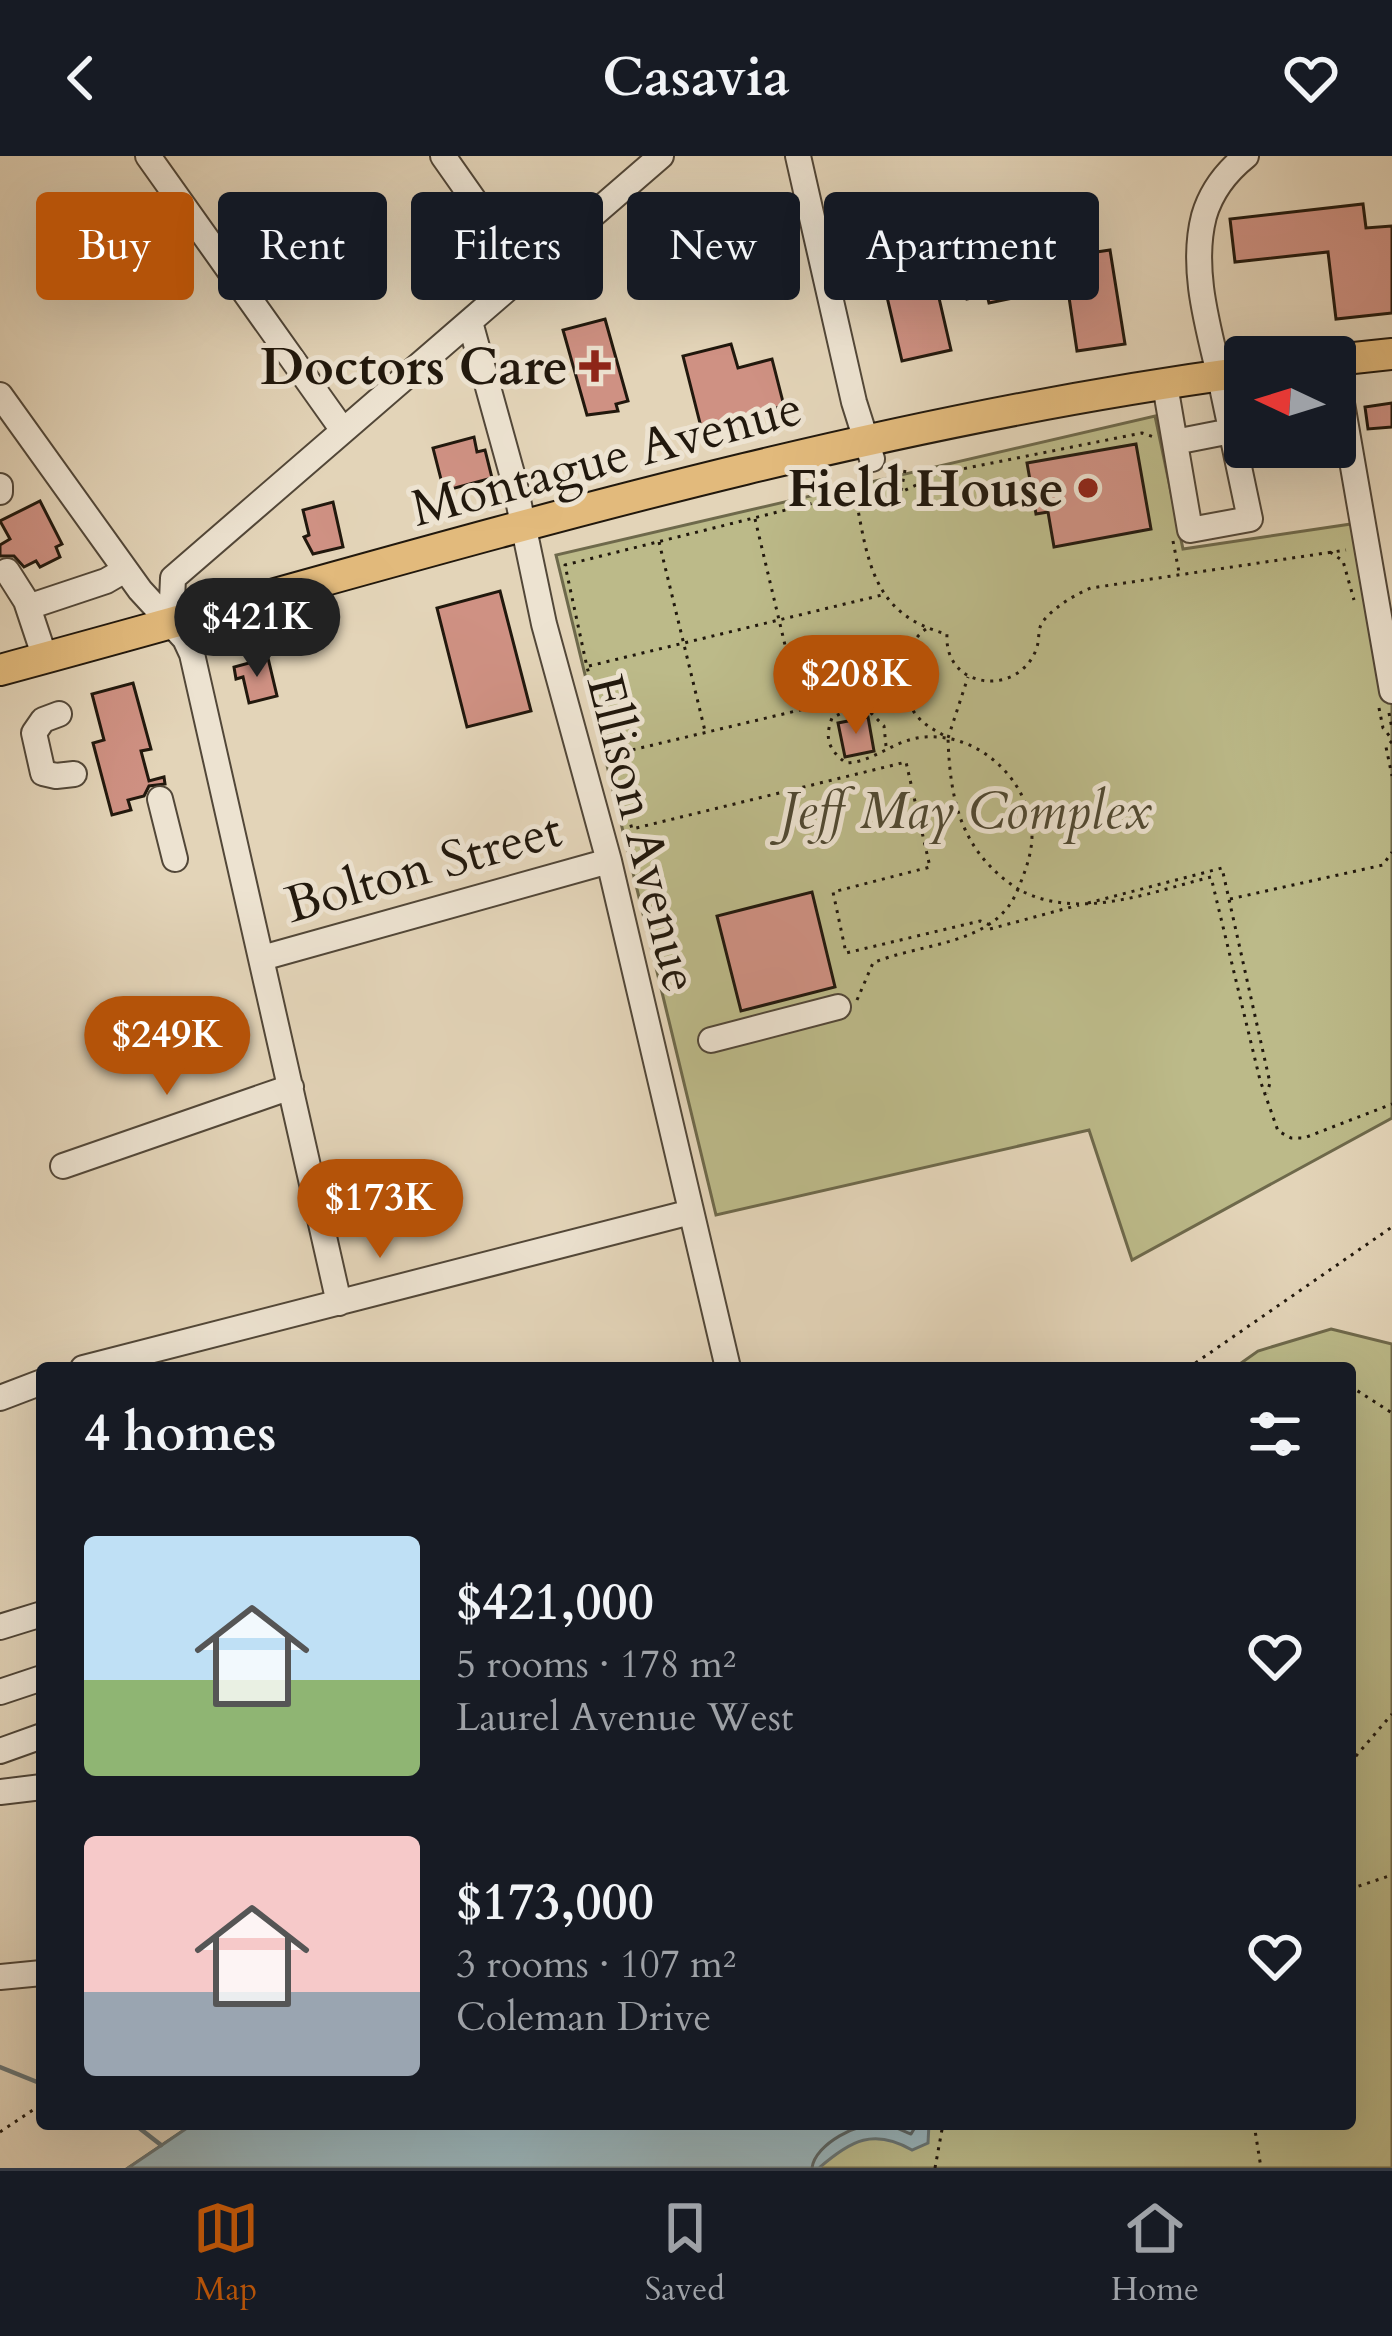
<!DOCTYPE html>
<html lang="en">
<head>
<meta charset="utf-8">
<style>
  :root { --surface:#171b24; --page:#20242c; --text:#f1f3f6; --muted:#9ea1a6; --line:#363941; --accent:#b45309 }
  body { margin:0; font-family:Cardo,serif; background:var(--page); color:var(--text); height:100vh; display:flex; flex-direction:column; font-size:45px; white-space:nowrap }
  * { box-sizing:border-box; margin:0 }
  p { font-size:39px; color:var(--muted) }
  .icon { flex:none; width:66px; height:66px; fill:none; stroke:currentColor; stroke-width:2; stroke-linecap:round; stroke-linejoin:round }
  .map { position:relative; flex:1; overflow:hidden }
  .panel { position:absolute; left:36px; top:1206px; width:1320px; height:768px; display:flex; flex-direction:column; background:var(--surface); border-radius:12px; box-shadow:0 12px 48px #0002 }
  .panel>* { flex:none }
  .top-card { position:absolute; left:36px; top:36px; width:1320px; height:108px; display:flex; gap:24px }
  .needle { width:78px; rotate:274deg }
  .controls { position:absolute; left:1224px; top:180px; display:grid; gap:24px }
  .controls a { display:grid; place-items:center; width:132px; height:132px; border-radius:12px; background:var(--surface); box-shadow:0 12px 48px #0002; font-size:60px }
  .price { position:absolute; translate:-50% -102px; padding:0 27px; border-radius:42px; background:var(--accent); color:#fff; font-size:39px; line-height:78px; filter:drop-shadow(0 3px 6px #0008) }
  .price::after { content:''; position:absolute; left:50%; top:72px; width:36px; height:27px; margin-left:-18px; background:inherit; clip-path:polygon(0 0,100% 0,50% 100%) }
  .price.active { background:#222; color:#fff }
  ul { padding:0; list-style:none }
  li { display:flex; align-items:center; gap:36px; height:300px; padding:0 48px }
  li span { display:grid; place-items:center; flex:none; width:336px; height:240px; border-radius:12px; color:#555 }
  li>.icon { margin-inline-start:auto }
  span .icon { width:144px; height:144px; fill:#fffc; stroke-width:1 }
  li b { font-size:51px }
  h2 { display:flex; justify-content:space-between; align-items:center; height:144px; padding:0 48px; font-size:51px }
  .pill { padding:0 42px; border-radius:12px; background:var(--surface); box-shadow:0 12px 48px #0002; font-size:42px; line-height:108px }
  .pill.active { background:var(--accent); color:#fff }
  header { display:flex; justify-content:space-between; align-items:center; height:156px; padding:0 48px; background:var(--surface); font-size:54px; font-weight:600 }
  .tabs { display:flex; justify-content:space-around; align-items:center; height:168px; border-top:3px solid var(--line); background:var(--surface); font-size:33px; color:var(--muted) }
  .tabs a { display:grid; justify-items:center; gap:6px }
  .tabs .active { color:var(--accent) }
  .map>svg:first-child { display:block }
</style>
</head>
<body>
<header><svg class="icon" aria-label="back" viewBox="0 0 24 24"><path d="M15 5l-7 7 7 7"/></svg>Casavia<svg class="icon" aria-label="heart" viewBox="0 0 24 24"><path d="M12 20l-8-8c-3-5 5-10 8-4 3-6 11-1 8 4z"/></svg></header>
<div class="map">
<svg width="1392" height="2012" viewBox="0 0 1392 2012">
  <rect width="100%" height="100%" fill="#e3d4b8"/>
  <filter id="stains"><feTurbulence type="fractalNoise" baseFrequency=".00167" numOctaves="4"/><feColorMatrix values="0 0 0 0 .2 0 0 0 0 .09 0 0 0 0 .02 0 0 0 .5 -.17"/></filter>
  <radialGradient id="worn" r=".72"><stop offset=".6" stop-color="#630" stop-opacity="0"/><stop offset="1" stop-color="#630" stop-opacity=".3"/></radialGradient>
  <path fill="#bcba89" stroke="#6e694b" stroke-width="3" d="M1155 260 1183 393 1351 368 1384 521H1392V962L1132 1104 1089 974 716 1059 556 399Z
    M1331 1173 1392 1188V2012H128L193 1968H1350V1212H1234L1258 1195Z"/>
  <path fill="#9bb5ba" stroke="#6a7675" stroke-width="3" d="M193 1968H929L928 1987 912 1994C874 1972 851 1984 819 2012H128Z"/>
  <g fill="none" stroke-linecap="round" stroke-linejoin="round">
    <path stroke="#5e6664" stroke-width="3" d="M812 2012C815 1988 859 1965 883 1968 892 1969 903 1975 911 1978L917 1968"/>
    <path stroke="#6a7675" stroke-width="4.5" d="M0 1911 42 1928
      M134 1968 161 1989"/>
  </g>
  <path fill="#cf9183" stroke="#21180d" stroke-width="3" d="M1363 48 1366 72 1392 70V157L1336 163 1328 96 1235 106 1230 63Z
    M1110 94 1125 188 1077 195 1063 101Z
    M994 95 997 108 1025 102 1032 138 989 147 987 139 967 143 961 111 972 109 970 100Z
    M933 116 951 194 902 205 884 128Z
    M605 163 628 245 616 248 618 255 587 259 563 174Z
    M731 188 738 212 772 203 784 250 701 271 683 200Z
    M1392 247V271L1368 273 1365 251Z
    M474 281 477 296 485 294 492 322 444 335 433 292Z
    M1136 288 1151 373 1054 391 1048 356 1036 358 1027 307Z
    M40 345 62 388 56 391 60 401 40 411 36 405 24 411 14 400H0V389L10 383 0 365Z
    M333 346 343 391 313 398 304 381 309 379 303 354Z
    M500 435 531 555 467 571 437 452Z
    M268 502 277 540 249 547 243 521 236 523 234 511Z
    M133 527 151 593 141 595 149 625 164 621 165 628 149 630 144 640 128 644 131 654 112 659 93 587 104 584 92 538Z
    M868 561 874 595 845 601 838 567Z
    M812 736 835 831 741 855 717 760Z"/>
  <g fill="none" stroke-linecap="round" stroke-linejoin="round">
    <g stroke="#524738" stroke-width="28">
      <path id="minor" d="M148 0 342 273
        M443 0 526 118
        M798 0 854 246 872 303
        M470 166 514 325 544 468 609 705 728 1212
        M1335 207 1392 535
        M1165 229 1190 374 1250 363C1240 317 1231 272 1221 226 1209 174 1190 114 1204 60 1211 36 1226 16 1246 0
        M0 239 140 434 185 483 192 498 339 1147
        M1175 286 1231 275
        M0 330V336
        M7 415 26 445 45 502
        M28 451 106 425 125 414
        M171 467 173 422 661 0
        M59 558 43 564 34 577 43 617 56 620 74 618
        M160 643 175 703
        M262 802 609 705
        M711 884 838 851
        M63 1010 291 931
        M83 1212 691 1056
        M0 1242 42 1226
        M0 1471 42 1458
        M0 1536 42 1522
        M0 1595 42 1580
        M0 1636 42 1631
        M0 1821 42 1817"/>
    </g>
    <g stroke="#21180d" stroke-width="34">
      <path id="major" d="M1335 204 1392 198
        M0 514C412 403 821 273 1245 216"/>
    </g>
    <path stroke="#21180d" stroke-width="3" stroke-dasharray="3 6" stroke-linecap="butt" d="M905 314 901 336 942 317 1142 277 1154 281
      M843 326 855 338C868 405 872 459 947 478 946 495 952 510 967 519 995 534 1028 520 1037 491 1040 481 1037 472 1044 464 1056 450 1074 439 1091 432L1346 394
      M856 346 826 344 565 409 587 511 632 673 906 606 930 711 833 736 846 797 980 765 993 770
      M755 363 800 552
      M1173 385 1179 416
      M659 386 705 575
      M1330 396 1343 405 1354 444
      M926 473C900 491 897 536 917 560 925 570 937 575 948 582L968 521
      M589 510 882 439
      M1379 552 1383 572 1392 583
      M1389 557 1392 573
      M1392 585 1386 591 1392 620
      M886 590 884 570 869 555 849 553 832 562C824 583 829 594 846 607 875 606 894 583 925 581 979 577 1030 624 1032 679 1032 698 1025 716 1018 733 961 696 950 645 948 582
      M615 598 905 529
      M1032 667 1055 658
      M1230 743 1383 709 1392 696
      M1088 747 1222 712 1270 927 1267 937
      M990 773 1079 749
      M857 844 873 807C922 786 996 790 1018 733 1078 766 1150 736 1211 721L1260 924 1278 975 1291 982H1304L1392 948
      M1188 1212 1392 1071
      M1350 1230 1392 1257
      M1350 1607 1392 1558
      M1350 1733 1392 1719
      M1254 1968 1261 2012
      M0 1976 42 1948
      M935 2012 943 1968"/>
    <use href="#minor" stroke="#ede3d1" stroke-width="24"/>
    <use href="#major" stroke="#e2ba7c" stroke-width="30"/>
  </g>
  <g fill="#8f2418" stroke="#ede3d1" stroke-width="4.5">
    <path d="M589 192h12v12h12v12h-12v12h-12v-12h-12v-12h12z"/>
    <circle cx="1088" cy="332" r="12"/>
  </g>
  <g text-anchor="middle" stroke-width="10" stroke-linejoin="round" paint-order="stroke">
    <g font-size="51" font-weight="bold" fill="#21180d" stroke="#ede3d1" text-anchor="end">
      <text x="568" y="228">Doctors Care</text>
      <text x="1064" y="350">Field House</text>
    </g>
    <g font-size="51" fill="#21180d" stroke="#ede3d1">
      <text transform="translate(606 301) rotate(-15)" y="18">Montague Avenue</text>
      <text transform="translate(644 677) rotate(76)" y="18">Ellison Avenue</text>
      <text transform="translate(423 710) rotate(-16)" y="18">Bolton Street</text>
    </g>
    <g font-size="51" font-style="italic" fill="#504932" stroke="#ede3d1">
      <text x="966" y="672">Jeff May Complex</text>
    </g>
  </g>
  <rect width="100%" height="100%" filter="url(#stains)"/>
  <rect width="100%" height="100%" fill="url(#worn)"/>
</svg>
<div class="controls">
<a><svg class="needle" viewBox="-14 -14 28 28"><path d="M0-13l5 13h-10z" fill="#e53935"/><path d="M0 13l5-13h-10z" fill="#9ea1a6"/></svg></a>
</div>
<b class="price active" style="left:257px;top:524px">$421K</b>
<b class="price" style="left:856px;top:581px">$208K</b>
<b class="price" style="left:167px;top:942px">$249K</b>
<b class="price" style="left:380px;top:1105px">$173K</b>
<div class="top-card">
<a class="pill active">Buy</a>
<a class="pill">Rent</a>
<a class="pill">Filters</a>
<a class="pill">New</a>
<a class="pill">Apartment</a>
</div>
<section class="panel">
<h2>4 homes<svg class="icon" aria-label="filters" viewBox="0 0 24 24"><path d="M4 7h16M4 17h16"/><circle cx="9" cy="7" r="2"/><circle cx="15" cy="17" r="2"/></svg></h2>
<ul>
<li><span style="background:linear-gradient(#bfe0f5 60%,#8fb573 0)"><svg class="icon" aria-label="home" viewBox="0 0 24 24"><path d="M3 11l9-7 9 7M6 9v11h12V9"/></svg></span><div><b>$421,000</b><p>5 rooms · 178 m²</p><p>Laurel Avenue West</p></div><svg class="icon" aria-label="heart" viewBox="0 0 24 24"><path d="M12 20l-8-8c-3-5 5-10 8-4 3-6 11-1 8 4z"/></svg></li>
<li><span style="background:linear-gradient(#f6c9c9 65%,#9aa5b1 0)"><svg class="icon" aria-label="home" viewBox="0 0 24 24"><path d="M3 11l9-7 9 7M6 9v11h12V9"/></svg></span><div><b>$173,000</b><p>3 rooms · 107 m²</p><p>Coleman Drive</p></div><svg class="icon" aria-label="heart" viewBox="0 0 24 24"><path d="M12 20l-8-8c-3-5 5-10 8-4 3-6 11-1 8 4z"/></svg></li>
</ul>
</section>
</div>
<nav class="tabs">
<a class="active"><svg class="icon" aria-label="map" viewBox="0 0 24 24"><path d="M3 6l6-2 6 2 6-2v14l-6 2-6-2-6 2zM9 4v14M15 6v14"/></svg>Map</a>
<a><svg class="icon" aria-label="saved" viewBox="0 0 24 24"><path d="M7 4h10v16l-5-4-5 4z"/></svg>Saved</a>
<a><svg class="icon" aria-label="home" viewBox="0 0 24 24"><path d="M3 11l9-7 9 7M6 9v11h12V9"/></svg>Home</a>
</nav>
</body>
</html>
